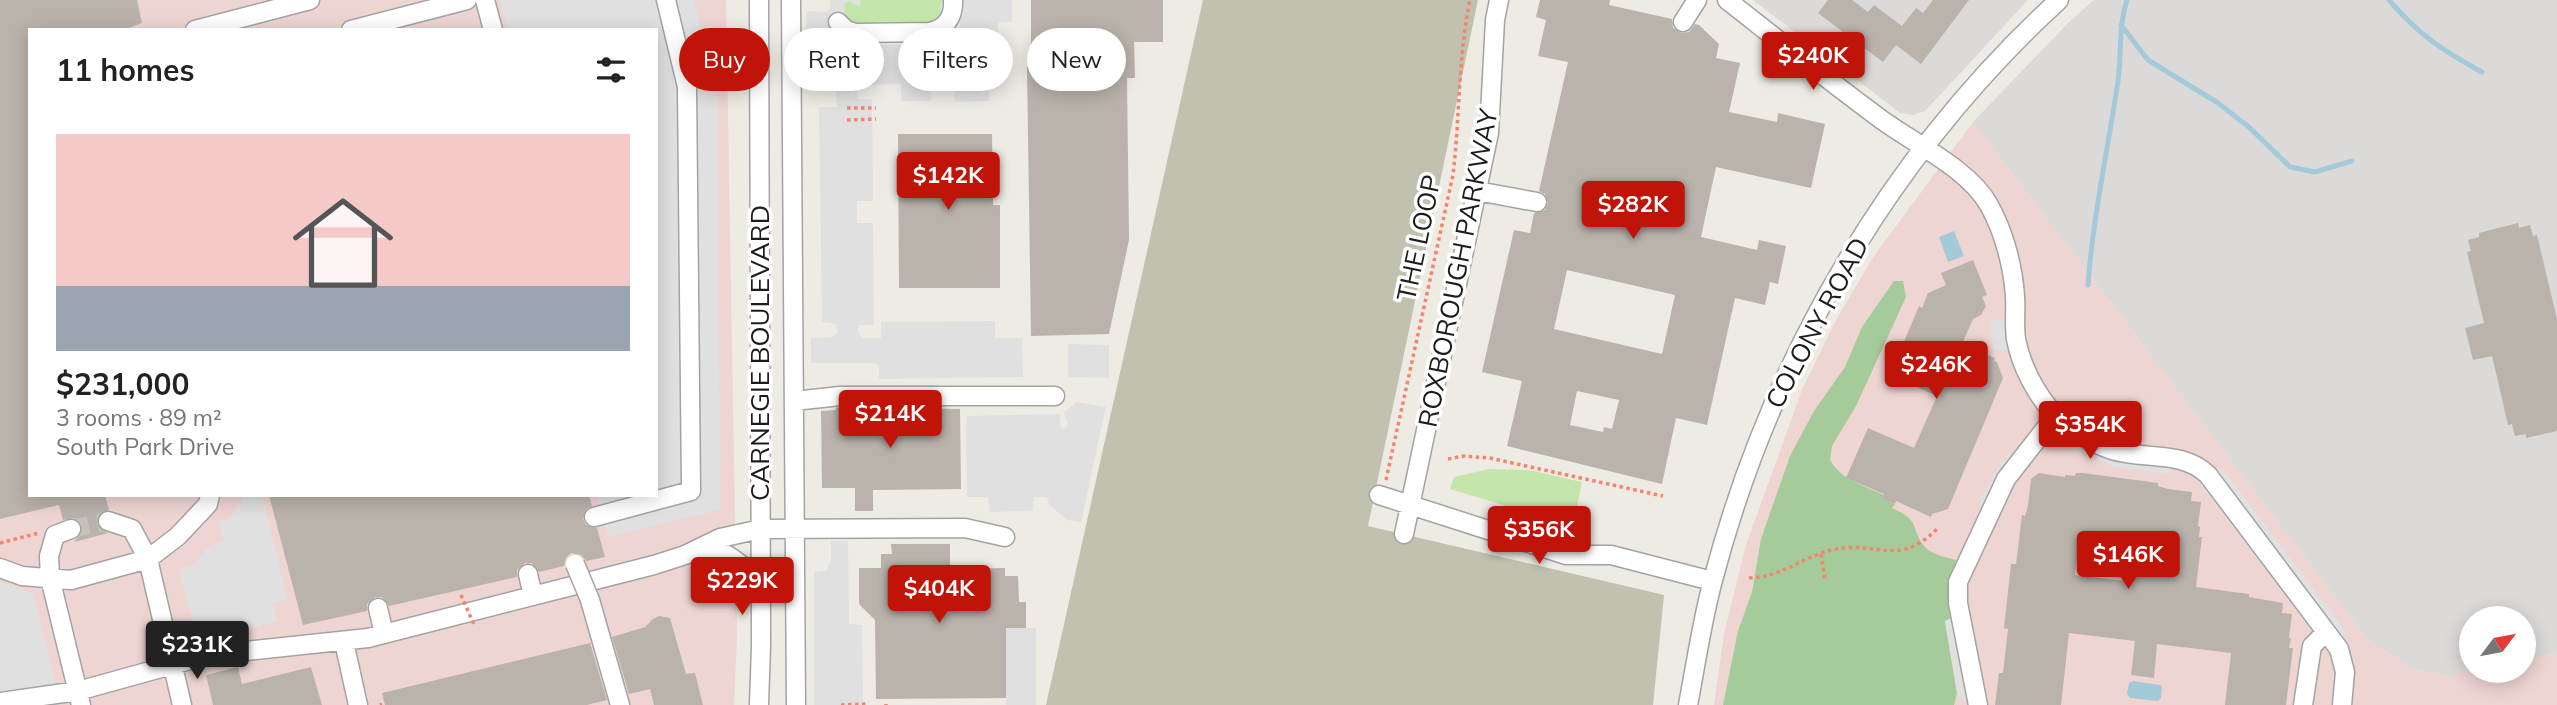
<!DOCTYPE html>
<html lang="en">
<head>
<meta charset="utf-8">
<style>
  :root { --surface:#fff; --page:#f6f6f6; --text:#222; --muted:#767676; --accent:#c11408 }
  body { margin:0; font-family:Mulish,sans-serif; background:var(--page); color:var(--text); height:100vh; display:flex; flex-direction:column; font-size:26px; white-space:nowrap }
  * { box-sizing:border-box; margin:0 }
  p { font-size:23px; color:var(--muted) }
  .icon { flex:none; width:38px; height:38px; fill:none; stroke:currentColor; stroke-width:2; stroke-linecap:round; stroke-linejoin:round }
  .map { position:relative; flex:1; overflow:hidden }
  .details { position:absolute; left:28px; top:28px; width:630px; height:469px; display:flex; flex-direction:column; background:var(--surface); border-radius:0px; box-shadow:0 4px 18px #0003 }
  .details>* { flex:none }
  .banner { position:absolute; left:679px; top:28px; width:665px; height:63px; display:flex; gap:14px }
  .needle { width:46px; rotate:58deg }
  .tools { position:absolute; left:2459px; top:606px; display:grid; gap:14px }
  .tools a { display:grid; place-items:center; width:77px; height:77px; border-radius:50%; background:var(--surface); box-shadow:0 4px 18px #0003; font-size:35px }
  .price { position:absolute; translate:-50% -60px; padding:0 16px; border-radius:7px; background:var(--accent); color:#fff; font-size:23px; line-height:46px; filter:drop-shadow(0 2px 4px #0008) }
  .price::after { content:''; position:absolute; left:50%; top:42px; width:21px; height:16px; margin-left:-10px; background:inherit; clip-path:polygon(0 0,100% 0,50% 100%) }
  .price.active { background:#222; color:#fff }
  ul { padding:0; list-style:none }
  li { display:grid; align-content:center; gap:14px; height:371px; padding:0 28px }
  li span { display:grid; place-items:center; height:217px; border-radius:0px; color:#555 }
  li>.icon { margin-inline-start:auto }
  span .icon { width:126px; height:126px; fill:#fffc; stroke-width:1 }
  li b { font-size:30px }
  h2 { display:flex; justify-content:space-between; align-items:center; height:84px; padding:0 28px; font-size:30px }
  .pill { padding:0 24px; border-radius:32px; background:var(--surface); box-shadow:0 4px 18px #0003; font-size:24px; line-height:63px }
  .pill.active { background:var(--accent); color:#fff }
  .map>svg:first-child { display:block }
</style>
</head>
<body>
<div class="map">
<svg width="2557" height="705" viewBox="0 0 2557 705">
  <rect width="100%" height="100%" fill="#edebe3"/>
  <path fill="#dbdad9" d="M1753 0H2028L1925 111 1913 115 1900 113Z
    M2094 0H2557V653L2524 660V618H2471L2472 670 2447 675 2414 670 2368 640 1973 122 2069 22Z"/>
  <path fill="#eed5d2" fill-rule="evenodd" d="M0 0H726L737 637 734 705H0ZM30 30H656V495H30Z
    M1973 122 2368 640 2414 670 2447 675 2472 670H2524V660L2557 653V705H1714L1724 634 1746 545 1802 390 1836 320 1874 256Z"/>
  <path fill="#c0c1af" d="M1203 0H1478L1368 526 1664 595 1653 705H1046Z"/>
  <path fill="#c4e6aa" d="M860 0H942L940 17 929 25H855L845 19 844 4 849 1 860 6Z
    M1489 469 1529 470 1582 482 1573 526 1450 489 1454 477Z"/>
  <path fill="#a4cb99" d="M1894 281H1903L1906 297 1856 406 1832 446 1830 460C1841 480 1863 485 1884 495L1882 499 1895 504 1892 508C1922 522 1909 525 1924 546 1931 555 1946 557 1956 560L1948 587 1951 618 1945 621 1957 693 1954 705H1723L1738 631 1752 592 1761 539 1790 456 1814 411 1845 367 1862 327Z"/>
  <path fill="#e0e0e0" d="M500 0H694L718 99 720 510 608 537 597 495H656V30H508Z
    M830 0H860V7L849 1 844 4 845 19 855 25H929L940 17 942 0H1012V22H998V35L960 34V24L958 23 847 37 834 30 806 31 807 11 826 12 830 8Z
    M998 44 997 85 989 86V101L955 102 954 89 950 85H937L932 88 931 101H901V84L863 85 858 87 857 99H872L873 201H857V223H873L874 325H858V333L862 338H881V322L995 321V338H1022L1023 377 879 379V366L875 363H811V338L833 337 838 332 836 324 822 322 819 107H837L835 87 808 86 809 61H875V45Z
    M2006 320 2009 349 1993 351 1990 321Z
    M1068 344 1109 345V378L1068 377Z
    M1077 402 1106 407 1081 522 1067 520 1048 504 1049 501 1046 497H1034L1033 511 990 512 988 497H967L966 416 1060 414V425L1064 429 1068 425 1064 412Z
    M2074 441 2115 460 2170 468V474L2115 467 2070 447Z
    M2016 452 1982 512 1980 501 1996 469 2007 454Z
    M2222 468 2347 633 2326 649 2201 485Z
    M244 495H261L263 499 287 599 272 604 277 621 221 636 216 624 195 628 179 570 193 565 209 546 224 541 219 522 230 519Z
    M831 541H848L849 624 862 625 863 705H814V572L827 570 831 559Z
    M0 582 33 594 61 705H0Z
    M1951 618 1966 699 1959 700 1957 693 1945 621Z
    M1006 628H1036V705H1006Z"/>
  <path fill="#a4cada" d="M1954 231 1964 256 1948 262 1939 237Z
    M2133 681 2160 685 2162 687 2161 698 2158 701 2130 698 2127 694 2129 683Z"/>
  <g fill="none" stroke-linecap="round" stroke-linejoin="round">
    <path stroke="#a4cada" stroke-width="5" d="M2389 0C2419 35 2442 50 2482 72
      M2121 25 2148 60 2218 103 2250 128 2290 167 2315 172 2352 161
      M2088 285C2093 216 2108 149 2118 81 2122 53 2118 27 2127 0"/>
  </g>
  <path fill="#bab3ac" fill-rule="evenodd" d="M0 0H137L142 23 123 30H30V495H105L109 510 100 513 97 523 100 529 108 533 74 542 82 532 81 524 74 518 63 520 59 505 0 519Z
    M1031 0H1163V42H1134L1135 78H1127L1129 240 1109 334 1031 336 1027 67H1031Z
    M1540 0H1610L1609 5 1672 19 1673 28 1682 33 1689 32 1695 24 1699 25 1719 44 1716 58 1740 63 1729 112 1777 122 1778 113 1825 124 1811 188 1716 167 1701 237 1757 250 1759 240 1786 246 1778 284 1770 282 1765 305 1735 298 1707 425 1676 418 1662 484 1507 446 1522 381 1482 372 1514 230 1530 233 1534 213 1545 210 1548 203 1545 194 1539 191 1568 62 1538 56 1546 20 1536 17ZM1567 270 1675 295 1662 354 1554 329ZM1577 391 1619 400 1612 429 1604 427 1603 432 1570 425Z
    M1828 0H1852L1868 12 1874 5 1902 26 1916 8 1923 13 1933 0H1969L1921 64 1896 45 1883 62 1818 13Z
    M898 134H992L993 205H1000V288H899Z
    M2518 223 2519 228 2530 225 2533 236 2537 235 2557 319V431L2526 438V434L2515 436 2512 424 2508 425 2492 356 2473 360 2465 328 2484 323 2467 252 2471 251 2468 240 2479 237V233Z
    M1973 260 1987 295 1982 297 1986 306 1981 315 1973 319 1962 344 1995 358 1994 361 1997 362 2003 378 1948 509 1932 514 1931 517 1896 501 1895 504 1882 499 1884 494 1846 478 1868 428 1914 448 1937 396 1890 375 1919 306 1922 308 1928 293 1946 285 1941 273Z
    M841 407 960 409 961 489 873 490V511H855V488H822L821 411 836 410V408Z
    M2039 473 2065 477V475L2075 476 2076 473H2083L2158 483V486L2168 489 2192 492 2191 501 2201 502 2198 526 2200 527 2199 537H2202L2196 587 2249 594V597L2283 603 2282 613 2292 614 2289 638H2291L2289 648H2293L2286 705H2225L2231 653 2157 644 2154 678 2131 675 2135 641 2069 633 2061 705H1995L1999 673H2003L2008 629 2004 628 2011 564H2016L2022 515 2025 516 2028 506 2031 479ZM2079 536 2137 543 2133 582 2075 575Z
    M269 495H589L592 506 586 509 583 519 586 525 597 528 605 557 586 561 581 555 571 553 566 558 564 566 539 572 532 563H525L517 570V577L389 606 382 597H375L367 604V611L303 625Z
    M891 544H950V569L1005 568V576H1018L1019 602H1026V628H1006V698L876 699 875 620 859 604V568H881V554H892Z
    M659 616 670 618 686 674 695 673 703 705H654L650 689 629 694 612 637 645 627 653 619Z
    M590 643 607 700 587 705H385L382 693Z
    M238 667 242 684 311 667 322 705H213L206 675Z"/>
  <g fill="none" stroke-linecap="round" stroke-linejoin="round">
    <path stroke="#c3c2bb" stroke-width="18" stroke-dasharray="18 9" stroke-linecap="butt" d="M71 529 108 521"/>
    <g stroke="#a3a3a3" stroke-width="21">
      <path id="minor" d="M485 0 493 30
        M759 0 761 646 759 705
        M791 0 796 705
        M1727 0C1778 40 1829 81 1882 120 1915 144 1969 169 1989 205 2004 232 2013 266 2015 296 2016 310 2014 325 2016 339 2021 366 2036 394 2054 414 2069 430 2091 443 2112 450 2144 460 2183 450 2208 475L2339 649 2345 672 2342 705
        M838 22 846 30 856 33 929 32C946 29 954 16 953 0
        M1683 22 1697 0
        M195 30 310 0
        M351 30 467 0
        M1477 191 1537 202
        M794 401 840 396H1055
        M1379 495 1566 555H1611L1712 581
        M594 517 691 491 687 87 666 0
        M108 521 132 529 148 559 182 705
        M71 529 55 535 49 556 50 578 81 705
        M1404 534 1489 133 1495 20 1499 0
        M695 551C722 543 751 568 760 592
        M0 568 22 576 71 580 148 559 178 536 208 504 210 495
        M528 574 533 596
        M590 600 620 705
        M378 608 384 634
        M344 642 358 705
        M0 702 78 691 208 655 368 638 654 565 685 555 720 538 761 529 965 528 1005 537
        M1688 705C1696 663 1702 621 1713 580 1771 359 1890 155 2059 0
        M1978 705 1958 603V582L2006 479 2056 415
        M2303 705 2312 646 2326 632"/>
    </g>
    <path stroke="#f4846d" stroke-width="3.5" stroke-dasharray="3.5 3.5" stroke-linecap="butt" d="M847 108H876
      M847 120 876 119
      M1448 459 1464 456 1490 458 1663 496
      M1386 480 1453 175C1460 116 1458 58 1470 0
      M0 543 39 533
      M1821 554 1825 579
      M1749 578C1782 577 1801 558 1831 550 1876 539 1897 569 1937 529
      M886 704V705
      M380 705 382 704
      M841 705 868 704"/>
    <use href="#minor" stroke="#fff" stroke-width="18"/>
    <g stroke="#a3a3a3" stroke-width="21" stroke-linecap="butt">
      <path id="minor-bridge" d="M575 564 590 600"/>
    </g>
    <path stroke="#f4846d" stroke-width="3.5" stroke-dasharray="3.5 3.5" stroke-linecap="butt" d="M461 595 475 627"/>
    <use href="#minor-bridge" stroke="#fff" stroke-width="18"/>
  </g>
  <g text-anchor="middle" stroke-width="7" stroke-linejoin="round" paint-order="stroke">
    <g font-size="26" fill="#1c1c1c" stroke="#fff">
      <text transform="translate(1419 238) rotate(-78)" y="9">THE LOOP</text>
      <text transform="translate(1458 268) rotate(-79)" y="9">ROXBOROUGH PARKWAY</text>
      <text transform="translate(1817 323) rotate(-62)" y="9">COLONY ROAD</text>
      <text transform="translate(760 353) rotate(-90)" y="9">CARNEGIE BOULEVARD</text>
    </g>
  </g>
</svg>
<div class="tools">
<a><svg class="needle" viewBox="-14 -14 28 28"><path d="M0-13l5 13h-10z" fill="#e53935"/><path d="M0 13l5-13h-10z" fill="#767676"/></svg></a>
</div>
<b class="price" style="left:1813px;top:92px">$240K</b>
<b class="price" style="left:948px;top:212px">$142K</b>
<b class="price" style="left:1633px;top:241px">$282K</b>
<b class="price" style="left:1936px;top:401px">$246K</b>
<b class="price" style="left:890px;top:450px">$214K</b>
<b class="price" style="left:2090px;top:461px">$354K</b>
<b class="price" style="left:1539px;top:566px">$356K</b>
<b class="price" style="left:2128px;top:591px">$146K</b>
<b class="price" style="left:742px;top:617px">$229K</b>
<b class="price" style="left:939px;top:625px">$404K</b>
<b class="price active" style="left:197px;top:681px">$231K</b>
<div class="banner">
<a class="pill active">Buy</a>
<a class="pill">Rent</a>
<a class="pill">Filters</a>
<a class="pill">New</a>
</div>
<section class="details">
<h2>11 homes<svg class="icon" aria-label="filters" viewBox="0 0 24 24"><path d="M4 7h16M4 17h16"/><circle cx="9" cy="7" r="2"/><circle cx="15" cy="17" r="2"/></svg></h2>
<ul>
<li><span style="background:linear-gradient(#f6c9c9 70%,#9aa5b1 0)"><svg class="icon" aria-label="home" viewBox="0 0 24 24"><path d="M3 11l9-7 9 7M6 9v11h12V9"/></svg></span><div><b>$231,000</b><p>3 rooms · 89 m²</p><p>South Park Drive</p></div></li>
</ul>
</section>
</div>
</body>
</html>
